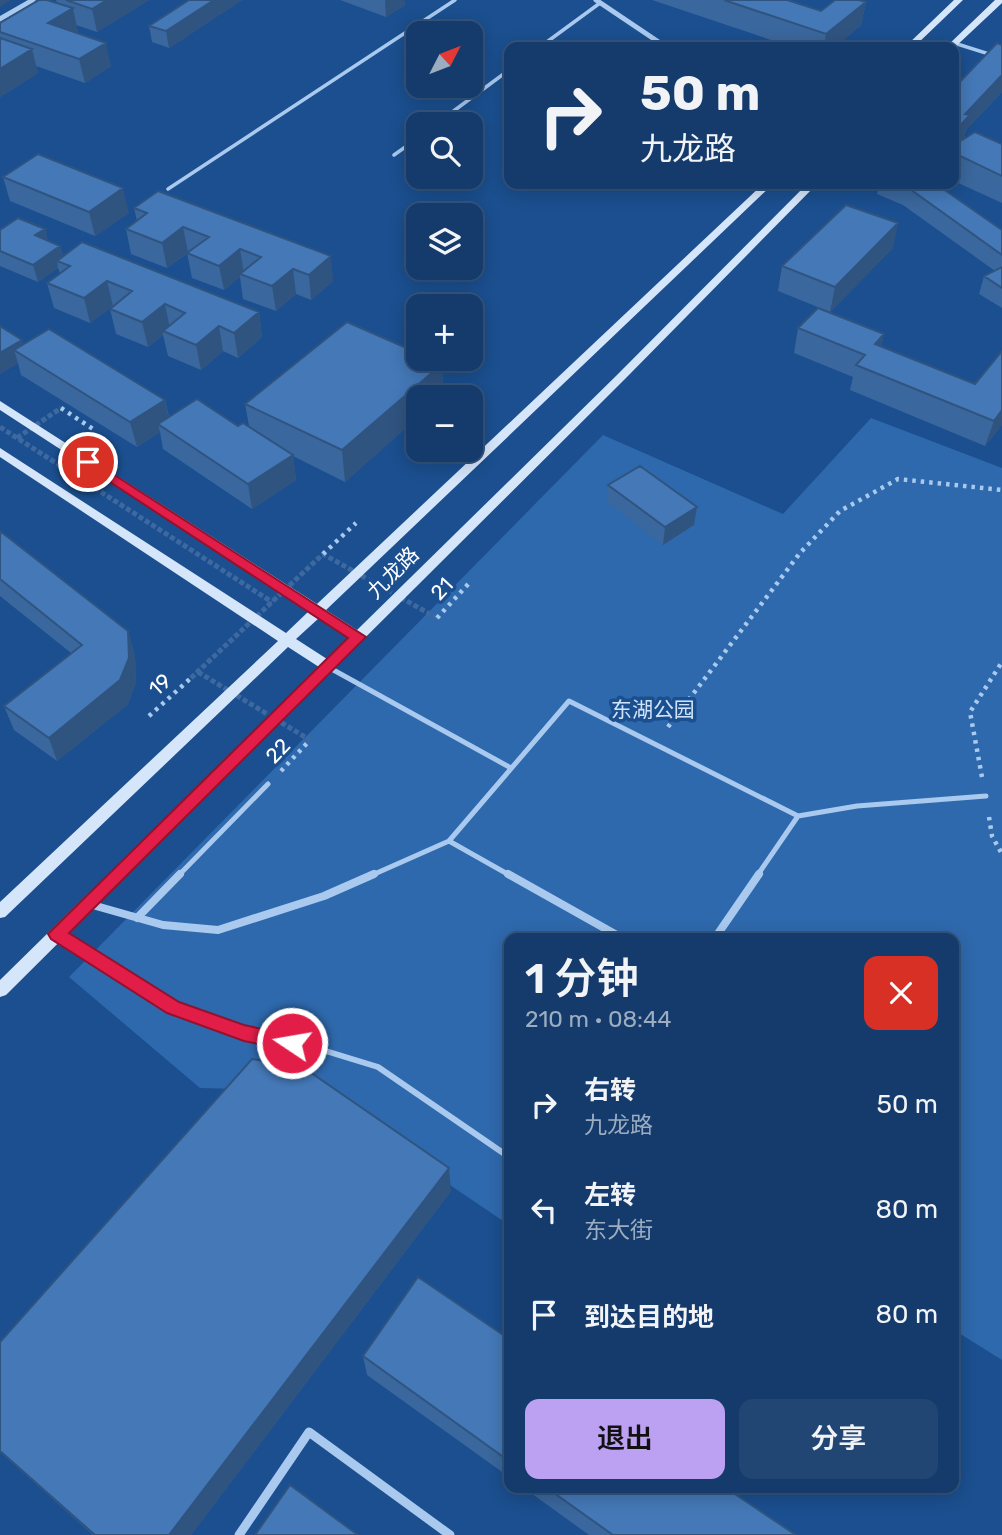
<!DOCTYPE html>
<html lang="zh">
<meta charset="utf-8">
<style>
:root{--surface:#143b6b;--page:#214673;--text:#f1f3f6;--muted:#9dadc1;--line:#33557e;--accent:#bca0f2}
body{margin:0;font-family:Rubik,"Noto Sans SC",sans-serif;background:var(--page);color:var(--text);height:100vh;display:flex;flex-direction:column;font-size:26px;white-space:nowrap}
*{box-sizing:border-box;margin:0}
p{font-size:23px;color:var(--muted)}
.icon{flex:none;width:38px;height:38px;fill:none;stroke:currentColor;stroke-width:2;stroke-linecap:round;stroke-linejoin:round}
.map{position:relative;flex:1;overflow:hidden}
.side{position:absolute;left:504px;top:933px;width:455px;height:560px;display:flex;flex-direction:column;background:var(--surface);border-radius:14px;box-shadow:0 4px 18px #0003,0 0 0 2px var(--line)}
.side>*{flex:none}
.hud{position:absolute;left:504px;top:42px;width:455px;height:147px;border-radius:14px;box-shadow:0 4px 18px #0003,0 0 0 2px var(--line);background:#143b6b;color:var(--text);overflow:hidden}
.needle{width:46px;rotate:48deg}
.controls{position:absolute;left:406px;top:21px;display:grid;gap:14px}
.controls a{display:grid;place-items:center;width:77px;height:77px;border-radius:14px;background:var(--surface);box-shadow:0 4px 18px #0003,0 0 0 2px var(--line);font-size:35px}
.pin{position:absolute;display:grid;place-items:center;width:60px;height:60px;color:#fff;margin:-30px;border:4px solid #fff;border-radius:50%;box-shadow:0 2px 7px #0007}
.me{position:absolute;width:77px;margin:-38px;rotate:282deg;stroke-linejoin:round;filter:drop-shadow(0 0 5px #0008)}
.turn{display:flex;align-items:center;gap:24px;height:147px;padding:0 21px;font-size:32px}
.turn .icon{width:91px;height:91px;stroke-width:2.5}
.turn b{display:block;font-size:49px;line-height:60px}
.round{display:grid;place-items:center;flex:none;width:74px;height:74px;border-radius:14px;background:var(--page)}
.head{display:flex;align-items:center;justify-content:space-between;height:119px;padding:0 21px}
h1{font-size:42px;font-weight:600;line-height:52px}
.action{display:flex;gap:14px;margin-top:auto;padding:14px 21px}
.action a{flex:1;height:80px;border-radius:14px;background:var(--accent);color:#111;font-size:28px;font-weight:600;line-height:80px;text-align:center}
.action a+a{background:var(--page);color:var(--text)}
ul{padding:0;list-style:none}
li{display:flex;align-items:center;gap:21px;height:105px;padding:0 21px}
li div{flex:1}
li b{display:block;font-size:26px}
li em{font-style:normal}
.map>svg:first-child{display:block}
</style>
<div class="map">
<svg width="1002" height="1535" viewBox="0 0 1002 1535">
<rect width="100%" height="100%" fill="#1b4f8f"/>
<path fill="#2e69ad" d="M871,418L1002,468V1360L954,1330V938H509V1225L311,1091L200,1088L69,977L603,435L783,514Z"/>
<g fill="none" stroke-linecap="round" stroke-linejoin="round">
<path stroke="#3d69a0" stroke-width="5" stroke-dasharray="5 2.5" stroke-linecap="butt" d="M0,427L272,602
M17,438L61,408
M198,672L310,740
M191,678L323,554L437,618"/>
<path stroke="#a9c9ee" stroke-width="4.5" stroke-dasharray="3.5 5" stroke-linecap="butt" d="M61,408L96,431
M323,554L356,523
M437,618L471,581
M149,716L191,678
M668,727L800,553L840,511L898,479L1002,490
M281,771L310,740
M982,777L970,712L1002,662
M989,817L992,836L1002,854"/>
<path stroke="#a9c9ee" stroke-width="3.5" d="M954,43L1002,58
M540,47L600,3
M436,124L509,70
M394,155L418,138
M168,189L455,0"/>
<path stroke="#a9c9ee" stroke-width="6" d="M60,936L173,1007L244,1033L316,1048L378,1067L509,1157"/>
<path stroke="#a9c9ee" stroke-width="5" d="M328,667L511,768
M798,816L857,806L986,796
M178,876L268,784
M370,876L449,841
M511,876L449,841L569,701L798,816L757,876"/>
<path stroke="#a9c9ee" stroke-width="8" d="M508,874L622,938
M89,904L163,925L218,930L324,896L374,874
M137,918L180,874
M715,938L759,874"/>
<path stroke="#a9c9ee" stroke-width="5" d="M596,0L666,47
M0,19L33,0"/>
<path stroke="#a9c9ee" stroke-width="9" d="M239,1535L309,1432L450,1535"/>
<path fill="#d6e6fa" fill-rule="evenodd" d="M954,0H963L914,47H905Z
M995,0H1002V3L954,48L946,47Z
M763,184H773L326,610L357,630L617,375L807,184H817L625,379L6,995L0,997V980L319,667L288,647L5,917L0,918V902L278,641L0,457V448L286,633L309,611L0,410V401L317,604ZM319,618L349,637L327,659L296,639Z"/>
</g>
<path fill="#3a679d" d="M56,0H149L97,32L76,25L78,32L76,33L111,66L85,83L36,66L38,73L0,97V23L57,3Z
M189,0H242L169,48L152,42L149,26Z
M340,0H404L405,5L386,17Z
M652,0H787L821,11L866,2L861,25L835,47H792Z
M1002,45V93V92L966,130L964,139L1002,144V203L954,181V88Z
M3,177L129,213L95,236L10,201Z
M880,184H936L1002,230V308L979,294L984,276L995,271L903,205L877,194Z
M134,208L333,281L311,300L296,294L276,311L243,299L240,277L224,290L192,278L187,253L189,252L167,268L131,254L126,229L137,221Z
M45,229L48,241L60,246L63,256L259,312L262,337L238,358L223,351L201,370L168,356L163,335L148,347L116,334L110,309L113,306L90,323L54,308L47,283L60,273L58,268L38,282L0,266V230Z
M893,248L830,312L778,291L782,266Z
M0,326L23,344L165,400L169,417L238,426H249L245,404L442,364L443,395L441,397H418V417L345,482L293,456L296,480L252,509L163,449L160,432L137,447L21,375L18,363L0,374Z
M798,328L884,334L881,346L1002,425L985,446L850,390L853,377L794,353Z
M608,485L694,525L663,545L607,502Z
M0,531L128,631L135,656L136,682L128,704L57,761L14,730L4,706L71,653L0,596Z
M451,1191L191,1535H93L0,1452V1342Z
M509,1339V1477L367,1375L363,1356Z
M524,1488H726L796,1535H589Z"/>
<path fill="#305480" d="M0,0H11L0,7Z
M107,0H149L97,32L92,9Z
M214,0H242L169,48L166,31Z
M386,0H404L405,5L386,17L385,1Z
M866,2L861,25L835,47H824L826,34Z
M73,8L78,32L54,47L48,23Z
M106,43L111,66L85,83L79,59Z
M32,49L38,73L0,97V69Z
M1002,75V92L966,130L964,140L954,150V132L965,114Z
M123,188L129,213L95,236L89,212Z
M898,223L893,248L830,312L835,287Z
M183,227L188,252L167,268L162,243Z
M45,229L49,246L35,235Z
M60,246L65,263L57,261L58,268L38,282L33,265Z
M240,249L244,274H240V277L224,290L219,266Z
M331,256L333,281L311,300L309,275Z
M293,269L296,294L276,311L272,286Z
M107,281L113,306L90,323L84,298Z
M165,304L170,329L163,331V335L148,347L142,322Z
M259,312L262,337L238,358L234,333Z
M219,326L223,351L201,370L196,345Z
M884,334L878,359L875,344Z
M22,340L27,357L14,350L18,363L0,374V353Z
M442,364L443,395L441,397H418V417L345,482L342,450Z
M165,400L170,425L158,424L160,432L137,447L130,422Z
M1002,410V425L985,446L994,421Z
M293,455L296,480L252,509L248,484Z
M697,507L694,525L663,545L665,527Z
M128,631L135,656L136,682L128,704L57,761L49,738Z
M449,1168L451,1191L191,1535H169Z"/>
<path fill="#4478b7" stroke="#305480" stroke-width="2" d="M39,0H47L73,8L48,23L106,43L79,59L0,32V23Z
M66,0H107L92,9Z
M189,0H214L166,31L149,26Z
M724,0H787L821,11L835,0H859L866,2L826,34Z
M0,38L32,49L0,69Z
M997,43L1002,45V75L965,114L970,115L954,132V88Z
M975,132L1002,144V176L954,153V145Z
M38,154L123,188L89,212L3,177Z
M898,184H936L1002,230V255L907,187Z
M158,191L331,256L309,275L293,269L272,286L240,274L261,257L240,249L219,266L187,253L209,237L183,227L162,243L126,229L147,213L134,208Z
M846,205L898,223L835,287L782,266Z
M18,218L45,229L35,235L60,246L33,265L0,251V230Z
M82,242L259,312L234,333L219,326L196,345L163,331L185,313L165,304L142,322L110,309L132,291L107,281L84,298L47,283L70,266L57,261Z
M1002,267V288L984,276Z
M818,308L884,334L875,344L975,384L1002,351V410L994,421L856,365L865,355L798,328Z
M347,322L418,353V359H430L442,364L342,450L245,404Z
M0,326L22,340L0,353Z
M49,329L165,400L130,422L14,350Z
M197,399L238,426L243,423L293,455L248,484L158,424Z
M640,466L697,507L665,527L608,485Z
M0,531L128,631L129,658L120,680L49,738L4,706L82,645L0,579Z
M252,1059L304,1068L449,1168L169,1535H95L0,1451V1342Z
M418,1277L509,1339V1461L363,1356Z
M290,1485L358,1535H255Z
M547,1488H726L796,1535H613Z"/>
<path fill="#e11d48" stroke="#92132f" stroke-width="2" d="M88,458L366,637L69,933L179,1002L244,1025L299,1037L301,1043L299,1049L292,1051L244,1041L167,1013L51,939L48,934L348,638L84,465V459Z"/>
<g text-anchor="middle" stroke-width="7" stroke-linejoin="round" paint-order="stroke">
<g font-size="21" fill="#fff" stroke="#1b4f8f">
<text transform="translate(393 573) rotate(-45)" y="7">九龙路</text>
<text transform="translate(442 589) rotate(-47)" y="7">21</text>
<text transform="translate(160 685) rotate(-42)" y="7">19</text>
<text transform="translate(278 751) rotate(-46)" y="7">22</text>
</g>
<g font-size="21" fill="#cfe3fa" stroke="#1b4f8f">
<text x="653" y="717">东湖公园</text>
</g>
</g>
</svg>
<div class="controls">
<a><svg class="needle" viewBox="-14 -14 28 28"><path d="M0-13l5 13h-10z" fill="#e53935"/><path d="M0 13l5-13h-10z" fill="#9dadc1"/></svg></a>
<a><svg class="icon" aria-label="search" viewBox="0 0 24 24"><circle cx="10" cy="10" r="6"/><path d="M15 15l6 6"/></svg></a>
<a><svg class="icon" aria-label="layers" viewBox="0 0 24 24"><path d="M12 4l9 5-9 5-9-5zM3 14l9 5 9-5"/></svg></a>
<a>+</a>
<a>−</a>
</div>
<div class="pin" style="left:88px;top:462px;background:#d93025"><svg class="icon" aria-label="arrive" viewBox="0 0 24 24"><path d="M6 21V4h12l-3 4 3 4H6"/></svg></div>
<svg class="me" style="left:292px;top:1043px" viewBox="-20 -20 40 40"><circle r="17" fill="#e11d48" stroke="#fff" stroke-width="3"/><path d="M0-11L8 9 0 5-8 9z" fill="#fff"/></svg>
<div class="hud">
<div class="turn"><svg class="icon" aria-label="right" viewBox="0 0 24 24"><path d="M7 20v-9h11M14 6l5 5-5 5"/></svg><div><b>50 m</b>九龙路</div></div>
</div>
<section class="side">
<div class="head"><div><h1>1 分钟</h1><p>210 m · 08:44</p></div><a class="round" style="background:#d93025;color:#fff"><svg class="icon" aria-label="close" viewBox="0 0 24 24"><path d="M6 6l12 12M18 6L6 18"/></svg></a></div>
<ul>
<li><svg class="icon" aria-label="right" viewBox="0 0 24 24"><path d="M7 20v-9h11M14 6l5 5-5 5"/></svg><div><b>右转</b><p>九龙路</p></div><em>50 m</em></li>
<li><svg class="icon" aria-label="left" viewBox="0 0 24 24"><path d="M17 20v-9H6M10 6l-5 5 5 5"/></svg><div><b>左转</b><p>东大街</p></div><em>80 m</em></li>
<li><svg class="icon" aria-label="arrive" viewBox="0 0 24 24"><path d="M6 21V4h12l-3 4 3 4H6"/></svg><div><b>到达目的地</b></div><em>80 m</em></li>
</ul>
<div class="action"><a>退出</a><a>分享</a></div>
</section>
</div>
